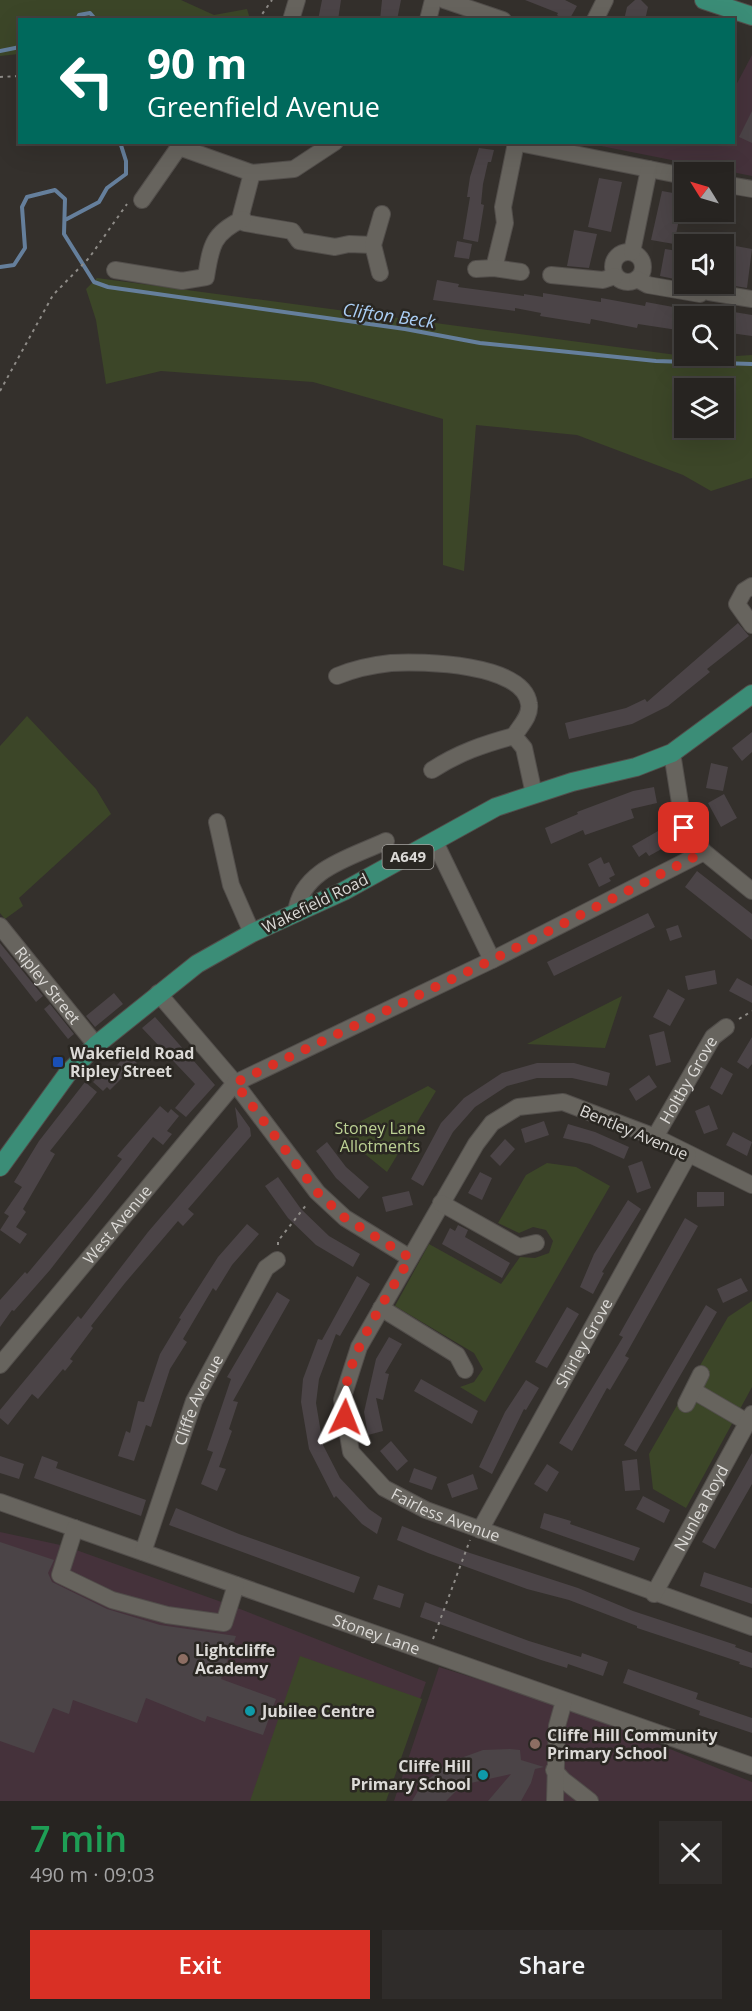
<!DOCTYPE html>
<meta charset="utf-8">
<style>
:root{--surface:#272421;--page:#2f2c2a;--text:#f1f3f6;--muted:#a4a4a5;--line:#43413f;--accent:#d93025}
body{margin:0;font-family:"Open Sans",sans-serif;background:var(--page);color:var(--text);height:100vh;display:flex;flex-direction:column;font-size:22px;white-space:nowrap}
*{box-sizing:border-box;margin:0}
p{font-size:20px;color:var(--muted)}
.icon{flex:none;width:33px;height:33px;fill:none;stroke:currentColor;stroke-width:2;stroke-linecap:round;stroke-linejoin:round}
.map{position:relative;height:1801px;overflow:hidden}
.panel{display:flex;flex-direction:column;background:var(--surface);flex:1}
.panel>*{flex:none}
.banner{position:absolute;left:18px;top:18px;width:717px;height:126px;border-radius:0px;box-shadow:0 6px 24px #0002,0 0 0 2px var(--line);background:#00695c;color:#fff;overflow:hidden}
.needle{width:39px;rotate:307deg}
.buttons{position:absolute;left:674px;top:162px;display:grid;gap:12px}
.buttons a{display:grid;place-items:center;width:60px;height:60px;border-radius:0px;background:var(--surface);box-shadow:0 6px 24px #0002,0 0 0 2px var(--line);font-size:30px}
.pin{position:absolute;display:grid;place-items:center;width:51px;height:51px;color:#fff;margin:-26px;border-radius:12px;box-shadow:0 3px 9px #0006}
.me{position:absolute;width:66px;margin:-33px;rotate:2deg;stroke-linejoin:round;filter:drop-shadow(0 0 4px #0008)}
.turn{display:flex;align-items:center;gap:21px;height:126px;padding:0 30px;font-size:27px}
.turn .icon{width:78px;height:78px;stroke-width:2.5}
.turn b{display:block;font-size:42px;line-height:51px}
.round{display:grid;place-items:center;flex:none;width:63px;height:63px;border-radius:0px;background:var(--page)}
.summary{display:flex;align-items:center;justify-content:space-between;height:102px;padding:0 30px}
h1{font-size:36px;font-weight:600;line-height:45px;color:#1e9e55}
.button{display:flex;gap:12px;margin-top:auto;padding:12px 30px}
.button a{flex:1;height:69px;border-radius:0px;background:var(--accent);color:#fff;font-size:24px;font-weight:600;line-height:69px;text-align:center}
.button a+a{background:var(--page);color:var(--text)}
.map>svg:first-child{display:block}
</style>
<div class="map">
<svg width="752" height="1801" viewBox="0 0 752 1801">
<rect width="100%" height="100%" fill="#34302c"/>
<path fill="#45323b" d="M752,55V176L586,143L734,142V89Z
M0,1532L65,1546L230,1605L426,1682L384,1801H0Z
M439,1667L563,1706L752,1782V1801H394Z"/>
<path fill="#3c4628" fill-rule="evenodd" d="M0,0H181L214,15L247,9L250,19L20,20L19,54L0,56Z
M97,278L684,356L704,358L752,355V478L711,491L683,475L577,435L476,425L464,571L443,565V419L313,382L161,371L106,384L96,320L86,289ZM684,388H723V428H684Z
M27,716L96,789L111,814L19,898L23,906L5,919L0,913V746Z
M622,996L605,1048L527,1044Z
M428,1086L436,1091L387,1172L360,1150L344,1130Z
M547,1163L576,1167L610,1186L485,1402L460,1387L474,1382L483,1369L474,1353L395,1306L429,1244L501,1284L520,1257L535,1258L549,1253L553,1241L546,1230L533,1227L519,1233L498,1223L526,1175Z
M752,1301V1387L686,1508L653,1489L649,1454L728,1317Z
M300,1656L422,1699L386,1801H250Z"/>
<g fill="none" stroke-linecap="round" stroke-linejoin="round">
<path stroke="#657f9c" stroke-width="4" d="M77,20L79,15L90,13L96,20
M0,51L20,47
M65,220L99,202L107,188L126,174V161L120,142
M0,267L14,265L25,248L22,207L27,197L55,190L65,199L64,234L94,282L108,287L405,329L480,343L656,361L752,364"/>
</g>
<path fill="#4b4447" d="M322,0H341L338,20H318Z
M382,0H401L397,20H380Z
M525,0H565L577,6L569,20H564L557,15L558,13Z
M635,0H641L648,7L645,20H624L627,7Z
M752,111V143L739,137Z
M479,148L494,150L491,162H488L483,184L481,204L484,205L478,242L463,239L470,197H467L470,177Z
M599,178L622,182L611,232L588,227Z
M662,191L684,195L674,244L651,240Z
M574,230L597,234L589,268L567,266Z
M457,241L472,244L469,259L454,257Z
M730,245L752,249L747,288L729,285L734,257L728,256Z
M665,249L684,252V281L660,276Z
M437,280L459,284L458,287L524,296V294L543,297V293L601,302V298L645,306L646,302L684,309V331L638,324L637,328L591,319L590,324L540,316L541,313L515,308V311L433,300Z
M686,304L752,315V336L723,332V316H684Z
M738,623L749,636L707,669L710,672L668,706L632,724L569,739L565,723L626,708L645,699L647,702Z
M752,732V752L742,761L732,748Z
M711,763L728,767L723,791L706,788Z
M654,787L657,803L631,809L634,818L585,835L583,830L551,844L545,828L578,814L577,812L633,791Z
M724,794L737,818L721,827L708,803Z
M658,831L667,846L649,856L646,852L639,857L632,846Z
M601,857L604,864L609,862L615,875L609,878L611,881L599,887L588,864Z
M697,871L752,914V940L685,887Z
M648,913L655,927L554,976L547,962Z
M678,925L682,937L670,941L666,929Z
M0,943L43,996L36,1002L0,956Z
M715,970L717,984L688,990L685,976Z
M737,978L752,986V1003L729,991Z
M668,989L685,999L670,1026L653,1017Z
M114,993L123,1004L95,1027L86,1016Z
M50,1004L74,1034L68,1039L44,1009Z
M155,1017L215,1085L186,1117L175,1108L195,1084L142,1028Z
M664,1031L671,1062L656,1066L649,1035Z
M752,1037V1064L748,1069L737,1062Z
M127,1054L137,1063L110,1090L107,1087L103,1091L93,1082L103,1071L108,1075Z
M537,1063H574L610,1073L607,1086L572,1078H537L507,1086L475,1107L453,1132L423,1186L411,1179L441,1123L464,1098L502,1073Z
M721,1067L733,1074L722,1095L710,1088Z
M649,1075L657,1087L636,1101L629,1089Z
M85,1082L97,1092L50,1151L55,1154L23,1209L26,1212L16,1227L27,1234L20,1244L0,1230L9,1216L4,1213L22,1187L14,1182L39,1141Z
M709,1105L718,1129L704,1134L695,1111Z
M160,1106L168,1113L171,1109L179,1116L167,1131L172,1134L163,1145L153,1137L50,1270L14,1311L12,1310L0,1327V1300L25,1272L27,1274L89,1200L122,1159L117,1156Z
M235,1107L250,1128L251,1136L188,1209L194,1214L183,1226L178,1221L125,1283L91,1326L93,1328L70,1359L73,1361L65,1371L63,1369L38,1399L32,1394L8,1425L0,1418V1410L78,1316L81,1319L148,1232L238,1127Z
M544,1121L549,1135L525,1143L521,1129Z
M568,1124L595,1132L629,1147L624,1159L590,1144L563,1138Z
M733,1132L752,1142L747,1156L726,1145Z
M505,1139L515,1149L500,1166L490,1156Z
M327,1142L346,1167L369,1187L359,1199L336,1178L316,1151Z
M642,1161L651,1188L637,1193L628,1166Z
M480,1172L492,1178L482,1200L468,1193Z
M278,1177L301,1209L329,1236L360,1254L353,1267L316,1245L288,1218L265,1186Z
M409,1191L413,1205L386,1212L382,1197Z
M697,1192H724V1206L697,1207Z
M628,1200L641,1209L602,1272L604,1273L593,1294L580,1287L594,1254Z
M685,1218L698,1226L625,1356L629,1358L610,1390L607,1388L572,1451L559,1443L623,1337L619,1335Z
M247,1224L259,1234L232,1265L216,1291L213,1288L183,1339L187,1342L170,1369L151,1427L146,1425L134,1461L118,1456L126,1431L130,1433L138,1401L144,1402L160,1354L181,1319L179,1318L218,1257Z
M458,1225L468,1230L465,1237L510,1263L502,1278L442,1244L450,1228L455,1231Z
M357,1276L370,1284L340,1336L336,1334L319,1379L316,1403L323,1445L340,1478L369,1509L382,1518L377,1534L362,1524L336,1496L334,1498L309,1449L301,1402L303,1379L318,1339L322,1340Z
M741,1278L748,1291L723,1303L717,1289Z
M277,1292L290,1300L233,1401L238,1402L229,1429L232,1431L219,1467L226,1469L217,1491L201,1484L213,1452L207,1450L231,1379L227,1377Z
M706,1305L717,1312L636,1452L624,1445Z
M567,1307L579,1314L547,1368L535,1362Z
M389,1337L402,1344L385,1373L389,1374L383,1400L376,1398L383,1431L368,1435L364,1412L376,1359Z
M421,1379L478,1411L472,1424L414,1391Z
M526,1380L539,1388L526,1410L524,1409L492,1474L479,1467L505,1412Z
M391,1441L408,1461L397,1471L380,1451Z
M752,1453V1484L715,1549L702,1542Z
M0,1456L24,1464L19,1479L0,1473Z
M42,1456L58,1462L56,1468L146,1500L141,1516L34,1478Z
M637,1459L640,1490L625,1491L622,1461Z
M547,1464L559,1472L547,1492L534,1484Z
M414,1468L437,1477L432,1490L409,1482Z
M473,1474L478,1489L452,1498L447,1484Z
M643,1496L670,1510L664,1523L636,1509Z
M176,1508L239,1534L360,1577L354,1593L169,1525Z
M544,1513L571,1521L570,1524L640,1548L634,1561L540,1528Z
M402,1526L470,1553L578,1588L633,1611L736,1645L735,1647L752,1653V1668L739,1664L740,1662L637,1628V1626L569,1600L527,1589L428,1553L397,1540Z
M0,1542L54,1560L48,1573L52,1582L107,1609L160,1625L236,1636L221,1679L276,1699L263,1735L207,1716L205,1722L146,1698L137,1723L73,1700L69,1714L53,1708L34,1753L0,1741Z
M704,1572L752,1588V1604L700,1586Z
M378,1585L404,1594L400,1608L373,1599Z
M425,1602L529,1641L581,1657L582,1653L608,1662L603,1676L568,1664L567,1668L541,1660L420,1617Z
M628,1669L698,1693L696,1699L752,1718V1733L699,1715L700,1711L623,1683Z
M510,1749L520,1750L521,1760L544,1767L535,1769L531,1783L521,1801H488L511,1774L462,1785L446,1801H412L421,1786L447,1763L483,1750Z"/>
<g fill="none" stroke-linecap="round" stroke-linejoin="round">
<defs>
<g id="minor">
<path d="M444,0L503,20"/>
<path d="M291,20L297,0"/>
<path d="M428,20L433,0"/>
<path d="M595,20L605,0"/>
<path d="M514,142L684,176"/>
<path d="M252,173L241,215L245,223L292,231L299,241L335,247L349,244L373,245"/>
<path d="M723,184L752,189"/>
<path d="M142,200L179,147L252,173L294,169L335,142"/>
<circle cx="628" cy="267" r="15"/>
<path d="M632,252L649,169"/>
<path d="M494,268L505,223L503,207L516,143"/>
<path d="M476,269L494,268L521,272"/>
<path d="M115,270L182,281L206,277C211,245 213,233 243,219"/>
<path d="M380,273L373,245L382,214"/>
<path d="M551,275L603,280L615,276"/>
<path d="M637,279L648,285L700,294"/>
<path d="M709,292L752,299"/>
<path d="M752,586L744,591L737,604L752,625"/>
<path d="M337,676C354,669 372,665 391,663C421,661 524,663 529,704C531,716 520,726 514,736"/>
<path d="M672,753L684,828L704,852L752,891"/>
<path d="M432,770C458,753 484,744 514,736L524,748L534,794"/>
<path d="M217,822L231,885L252,933"/>
<path d="M435,842L492,960"/>
<path d="M296,912C302,869 350,858 386,841"/>
<path id="s1" d="M0,926L96,1045"/>
<path d="M158,993L235,1083L317,1192L345,1218L410,1258"/>
<path id="s2" d="M655,1137L713,1037L726,1027"/>
<path id="s3" d="M752,1185L655,1137L563,1102L518,1107L492,1123L476,1144L359,1347L342,1400L351,1452L384,1488L426,1510L752,1627"/>
<path d="M441,1203L519,1247L536,1243"/>
<path d="M381,1308L457,1355L465,1370"/>
<path id="s4" d="M0,1365L235,1083L492,960L704,852"/>
<path d="M694,1391L747,1422"/>
<path d="M686,1404L701,1374"/>
<path id="s5" d="M0,1502L752,1766"/>
<path d="M75,1528L60,1575L112,1600L167,1615L224,1623L236,1585"/>
<path id="s6" d="M480,1530L688,1155"/>
<path id="s7" d="M143,1552L194,1401L266,1268L277,1260"/>
<path id="s8" d="M654,1594L752,1414"/>
<path d="M554,1770L563,1780L590,1801"/>
<path d="M555,1801L557,1726L564,1701"/>
</g>
<path id="major" d="M704,0L752,16
M0,1167L68,1073L96,1045L197,964L252,933L344,891L496,807L572,782L636,767L672,753L752,694"/>
</defs>
<use href="#minor" stroke="#524e4b" stroke-width="18"/>
<use href="#major" stroke="#524e4b" stroke-width="20"/>
<path stroke="#8e8b87" stroke-width="2" stroke-dasharray="3 4.5" stroke-linecap="butt" d="M258,20L272,0
M0,77L20,76
M0,391L53,295L89,258L127,204
M739,1019L752,1011
M278,1245V1241L307,1204
M433,1639L470,1540"/>
<use href="#minor" stroke="#67645e" stroke-width="16"/>
<use href="#major" stroke="#3b8d77" stroke-width="18"/>
</g>
<g fill="none" stroke-linecap="round" stroke-linejoin="round">
<path stroke="#d93025" stroke-width="10" stroke-dasharray="0 18" d="M345,1417C337,1366 385,1302 410,1258L345,1218L317,1192L235,1083L492,960L704,852L684,828"/>
</g>
<rect fill="#1a4fb4" stroke="#2a2722" stroke-width="2" x="52" y="1056" width="12" height="12" rx="3"/>
<g fill="#8d6e63" stroke="#2a2722" stroke-width="2">
<circle cx="183" cy="1659" r="6"/>
<circle cx="535" cy="1744" r="6"/>
</g>
<g fill="#0f9aa8" stroke="#2a2722" stroke-width="2">
<circle cx="250" cy="1711" r="6"/>
<circle cx="483" cy="1775" r="6"/>
</g>
<g text-anchor="middle" stroke-width="5" stroke-linejoin="round" paint-order="stroke">
<rect fill="#2a2722" stroke="#a7a4a1" stroke-width="1.5" x="382.5" y="845" width="51" height="24" rx="4.5"/>
<g font-size="15" font-weight="bold" fill="#dcdad7">
<text x="408" y="862">A649</text>
</g>
<g font-size="16" fill="#dcdad7" stroke="#2a2722">
<text transform="translate(315 903) rotate(-26)" y="6">Wakefield Road</text>
<text dy="6" stroke="none"><textPath href="#s1" startOffset="76">Ripley Street</textPath></text>
<text dy="6" stroke="none"><textPath href="#s2" startOffset="66">Holtby Grove</textPath></text>
<text transform="translate(634 1132) rotate(23)" y="6">Bentley Avenue</text>
<text dy="6" stroke="none"><textPath href="#s4" startOffset="183">West Avenue</textPath></text>
<text dy="6" stroke="none"><textPath href="#s6" startOffset="214">Shirley Grove</textPath></text>
<text dy="6" stroke="none"><textPath href="#s7" startOffset="162">Cliffe Avenue</textPath></text>
<text dy="6" stroke="none"><textPath href="#s8" startOffset="98">Nunlea Royd</textPath></text>
<text dy="6" stroke="none"><textPath href="#s3" startOffset="768">Fairless Avenue</textPath></text>
<text dy="6" stroke="none"><textPath href="#s5" startOffset="399">Stoney Lane</textPath></text>
</g>
<g font-size="16" font-weight="bold" fill="#dcdad7" stroke="#2a2722" text-anchor="start">
<text x="70" y="1059">Wakefield Road<tspan x="70" dy="18">Ripley Street</tspan></text>
<text x="195" y="1656">Lightcliffe<tspan x="195" dy="18">Academy</tspan></text>
<text x="262" y="1717">Jubilee Centre</text>
<text x="547" y="1741">Cliffe Hill Community<tspan x="547" dy="18">Primary School</tspan></text>
<text x="471" y="1772" text-anchor="end">Cliffe Hill<tspan x="471" dy="18">Primary School</tspan></text>
</g>
<g font-size="16" fill="#bcd194" stroke="#2a2722">
<text x="380" y="1134">Stoney Lane<tspan x="380" dy="18">Allotments</tspan></text>
</g>
<g font-size="18" font-style="italic" fill="#aacef5" stroke="#2a2722">
<text transform="translate(389 316) rotate(8)" y="6">Clifton Beck</text>
</g>
</g>
</svg>
<div class="buttons">
<a><svg class="needle" viewBox="-14 -14 28 28"><path d="M0-13l5 13h-10z" fill="#e53935"/><path d="M0 13l5-13h-10z" fill="#a4a4a5"/></svg></a>
<a><svg class="icon" aria-label="sound" viewBox="0 0 24 24"><path d="M4 9h4l5-4v14l-5-4H4zM17 9q2 3 0 6"/></svg></a>
<a><svg class="icon" aria-label="search" viewBox="0 0 24 24"><circle cx="10" cy="10" r="6"/><path d="M15 15l6 6"/></svg></a>
<a><svg class="icon" aria-label="layers" viewBox="0 0 24 24"><path d="M12 4l9 5-9 5-9-5zM3 14l9 5 9-5"/></svg></a>
</div>
<div class="pin" style="left:684px;top:828px;background:#d93025"><svg class="icon" aria-label="arrive" viewBox="0 0 24 24"><path d="M6 21V4h12l-3 4 3 4H6"/></svg></div>
<svg class="me" style="left:345px;top:1417px" viewBox="-20 -20 40 40"><path d="M0-17L14 15 0 8-14 15z" fill="#d93025" stroke="#fff" stroke-width="4"/></svg>
<div class="banner">
<div class="turn"><svg class="icon" aria-label="left" viewBox="0 0 24 24"><path d="M17 20v-9H6M10 6l-5 5 5 5"/></svg><div><b>90 m</b>Greenfield Avenue</div></div>
</div>
</div>
<section class="panel">
<div class="summary"><div><h1>7 min</h1><p>490 m · 09:03</p></div><a class="round"><svg class="icon" aria-label="close" viewBox="0 0 24 24"><path d="M6 6l12 12M18 6L6 18"/></svg></a></div>
<div class="button"><a>Exit</a><a>Share</a></div>
</section>
